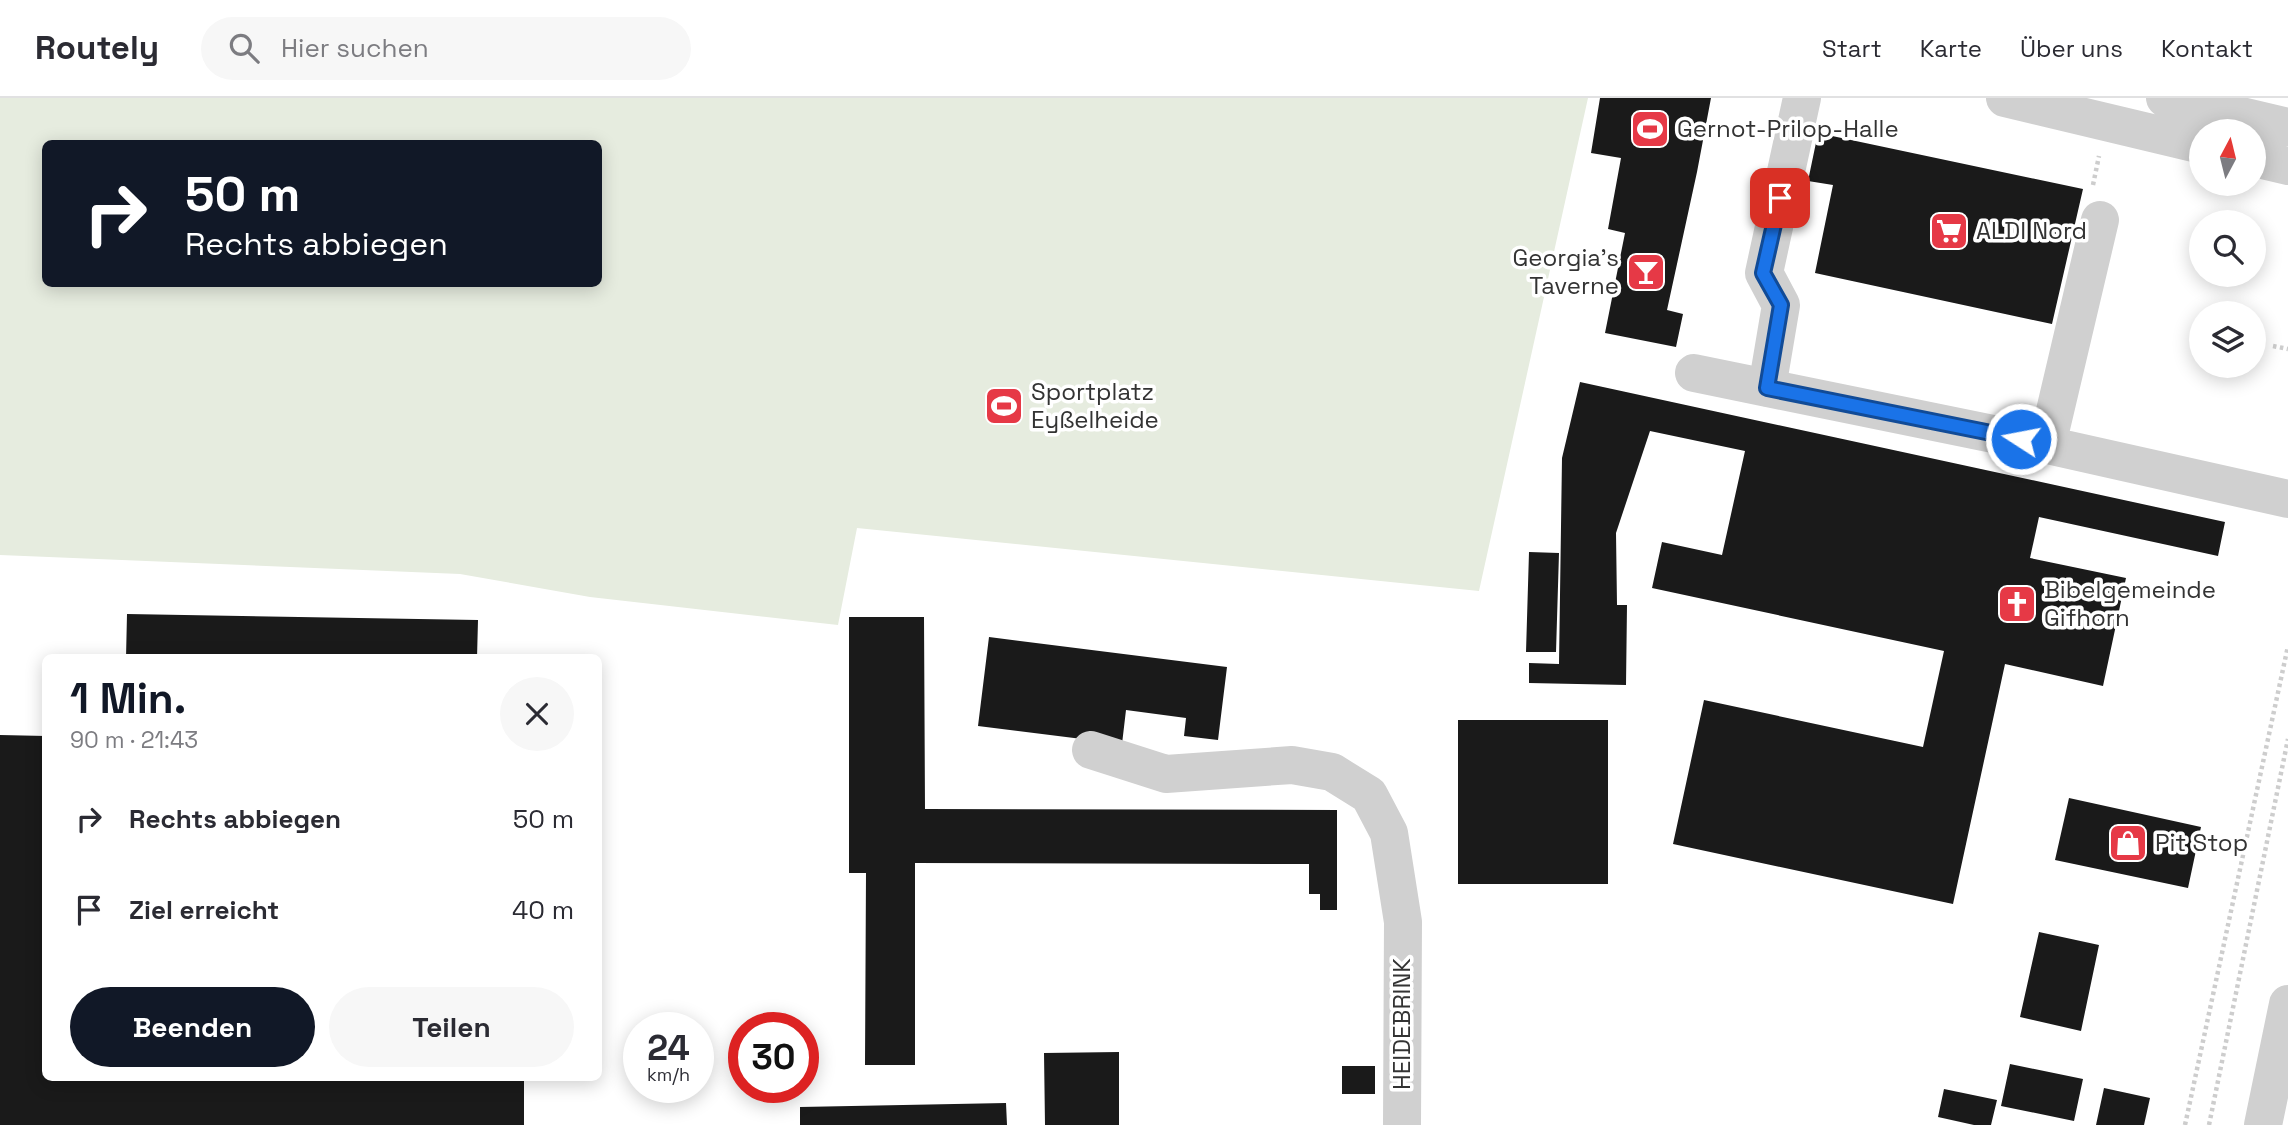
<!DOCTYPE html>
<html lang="de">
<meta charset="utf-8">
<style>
:root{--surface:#fff;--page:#f7f7f7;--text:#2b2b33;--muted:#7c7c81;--line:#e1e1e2;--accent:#111827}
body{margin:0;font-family:"Space Grotesk",sans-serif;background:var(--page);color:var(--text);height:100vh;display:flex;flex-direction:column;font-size:26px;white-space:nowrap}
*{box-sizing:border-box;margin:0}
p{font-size:23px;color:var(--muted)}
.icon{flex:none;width:38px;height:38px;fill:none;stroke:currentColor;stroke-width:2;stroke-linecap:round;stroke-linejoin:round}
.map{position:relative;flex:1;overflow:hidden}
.side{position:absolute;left:42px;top:556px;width:560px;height:427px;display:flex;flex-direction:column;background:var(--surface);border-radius:10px;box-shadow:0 4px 18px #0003}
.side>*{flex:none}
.guide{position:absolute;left:42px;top:42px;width:560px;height:147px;border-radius:10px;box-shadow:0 4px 18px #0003;background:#111827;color:#fff;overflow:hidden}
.needle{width:46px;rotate:7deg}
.fabs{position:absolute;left:2189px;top:21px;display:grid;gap:14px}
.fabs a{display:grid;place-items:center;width:77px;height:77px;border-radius:50%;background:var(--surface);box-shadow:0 4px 18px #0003;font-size:35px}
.speed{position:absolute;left:623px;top:914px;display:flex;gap:14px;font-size:35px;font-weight:700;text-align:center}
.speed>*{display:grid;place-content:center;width:91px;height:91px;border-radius:50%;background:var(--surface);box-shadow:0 4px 18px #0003;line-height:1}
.speed small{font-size:18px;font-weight:400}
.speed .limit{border:10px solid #d22;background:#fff;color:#111}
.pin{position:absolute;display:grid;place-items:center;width:60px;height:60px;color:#fff;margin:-30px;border-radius:14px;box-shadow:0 4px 10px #0006}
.me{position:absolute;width:77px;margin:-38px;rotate:281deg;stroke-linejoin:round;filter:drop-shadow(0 0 5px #0008)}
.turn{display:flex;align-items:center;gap:24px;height:147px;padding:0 28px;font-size:32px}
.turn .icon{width:91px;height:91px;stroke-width:2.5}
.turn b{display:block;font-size:49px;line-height:60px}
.round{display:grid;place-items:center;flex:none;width:74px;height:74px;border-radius:37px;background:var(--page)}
.summary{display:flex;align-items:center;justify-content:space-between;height:119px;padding:0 28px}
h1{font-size:42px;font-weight:800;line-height:52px;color:var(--accent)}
.button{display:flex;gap:14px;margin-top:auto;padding:14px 28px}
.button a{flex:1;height:80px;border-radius:42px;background:var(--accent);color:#fff;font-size:28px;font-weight:800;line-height:80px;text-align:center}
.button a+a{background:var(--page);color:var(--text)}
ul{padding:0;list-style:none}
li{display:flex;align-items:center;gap:21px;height:91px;padding:0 28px}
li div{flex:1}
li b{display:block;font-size:26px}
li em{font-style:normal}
header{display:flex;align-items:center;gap:42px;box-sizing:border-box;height:98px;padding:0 35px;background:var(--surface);border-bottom:2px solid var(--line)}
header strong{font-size:33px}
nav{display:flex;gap:38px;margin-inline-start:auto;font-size:24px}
.search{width:490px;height:63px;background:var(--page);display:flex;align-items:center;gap:18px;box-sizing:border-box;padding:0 24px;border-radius:38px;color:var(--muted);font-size:26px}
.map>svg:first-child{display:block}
</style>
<header>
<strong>Routely</strong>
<div class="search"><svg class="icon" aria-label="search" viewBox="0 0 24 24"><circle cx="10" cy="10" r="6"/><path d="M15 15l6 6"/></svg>Hier suchen</div>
<nav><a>Start</a><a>Karte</a><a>Über uns</a><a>Kontakt</a></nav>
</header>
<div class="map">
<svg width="2288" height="1027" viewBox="0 0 2288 1027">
<rect width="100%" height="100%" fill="#fff"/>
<path fill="#e6ecdf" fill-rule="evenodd" d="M0,0H1588L1479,493L857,430L838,527L590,499L460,476L0,457ZM46,46H598V186H46Z"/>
<path fill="#1a1a1a" d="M1600,0H1711L1697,74L1667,212L1683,216L1676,249L1605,235L1625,135L1608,131L1621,60L1591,55Z
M1818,35L2083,91L2052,226L1815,175L1833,87L1808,83Z
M1580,284L2225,424L2218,458L2039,419L2030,460L2126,480L2103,588L2005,566L1953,806L1673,746L1704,602L1923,649L1944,553L1652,490L1662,444L1722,457L1745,353L1650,333L1616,435L1617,507H1627L1626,587L1529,585V565L1559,566L1562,360Z
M1529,454L1559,455L1556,554H1526Z
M127,516L478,522L477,560H126Z
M849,519H924L925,711L1337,712V812H1320V796H1309V766L915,765V967H865L866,775H849Z
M989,539L1227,569L1218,642L1184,638L1186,620L1126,612L1122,646L978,628Z
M1458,622H1608V786H1458Z
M0,637L46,638V980H524V1027H0Z
M2069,700L2201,729L2188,790L2055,762Z
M2039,834L2099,847L2081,933L2020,919Z
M1119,954V1027H1045L1044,955Z
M2010,966L2083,981L2074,1023L2001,1008Z
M1342,968H1375V996H1342Z
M2104,990L2150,1000L2144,1027H2096Z
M1944,991L1997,1002L1991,1027H1974L1938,1019Z
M1006,1005L1007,1027H800V1009Z"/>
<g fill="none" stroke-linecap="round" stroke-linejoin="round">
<path stroke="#cdcdcd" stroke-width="4.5" stroke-dasharray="3.5 3.5" stroke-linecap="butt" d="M2093,87L2099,58
M2273,248L2288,251
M2185,1027L2288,548
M2209,1027L2288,641"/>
<path stroke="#d0d0d0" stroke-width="38" d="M2005,0L2202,47
M2165,0L2288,29
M2254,60L2288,68
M1694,275L2047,347L2288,401
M1767,290L1781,207L1764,175L1802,0
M2047,347L2100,122
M1091,652L1166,676L1292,667L1332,674L1369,697L1389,735L1403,824L1402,1027
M2263,1027L2288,906"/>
</g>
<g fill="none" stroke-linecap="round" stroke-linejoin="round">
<defs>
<path id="route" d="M1780,100L1763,175L1781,207L1767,290L2021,341"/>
</defs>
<use href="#route" stroke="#114b97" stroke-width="18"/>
<use href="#route" stroke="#1a73e8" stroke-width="12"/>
</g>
<defs>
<symbol id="stadium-square" viewBox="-11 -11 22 22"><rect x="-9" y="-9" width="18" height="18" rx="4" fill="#e63946" stroke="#fff"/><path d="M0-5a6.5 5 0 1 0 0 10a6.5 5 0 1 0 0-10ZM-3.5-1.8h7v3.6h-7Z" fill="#fff"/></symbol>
<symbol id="supermarket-square" viewBox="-11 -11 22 22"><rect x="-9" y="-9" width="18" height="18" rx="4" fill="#e63946" stroke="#fff"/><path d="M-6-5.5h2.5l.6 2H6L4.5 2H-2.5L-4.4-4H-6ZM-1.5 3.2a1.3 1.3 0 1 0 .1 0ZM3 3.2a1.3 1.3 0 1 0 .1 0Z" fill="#fff"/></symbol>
<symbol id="bar-square" viewBox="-11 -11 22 22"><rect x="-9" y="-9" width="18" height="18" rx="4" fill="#e63946" stroke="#fff"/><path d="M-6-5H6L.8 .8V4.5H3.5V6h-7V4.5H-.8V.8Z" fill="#fff"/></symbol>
<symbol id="church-square" viewBox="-11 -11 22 22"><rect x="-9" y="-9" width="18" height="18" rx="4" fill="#e63946" stroke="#fff"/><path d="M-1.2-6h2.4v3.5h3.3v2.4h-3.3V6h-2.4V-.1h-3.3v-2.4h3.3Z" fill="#fff"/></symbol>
<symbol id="shop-square" viewBox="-11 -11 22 22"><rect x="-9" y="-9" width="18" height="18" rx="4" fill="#e63946" stroke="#fff"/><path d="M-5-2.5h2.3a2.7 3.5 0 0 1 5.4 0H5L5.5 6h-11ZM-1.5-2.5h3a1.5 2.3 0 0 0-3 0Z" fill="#fff"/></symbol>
</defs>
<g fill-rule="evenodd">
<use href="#stadium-square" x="1628" y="9" width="44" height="44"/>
<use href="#supermarket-square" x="1927" y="111" width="44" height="44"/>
<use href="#bar-square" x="1624" y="152" width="44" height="44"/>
<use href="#stadium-square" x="982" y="286" width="44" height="44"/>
<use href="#church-square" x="1995" y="484" width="44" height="44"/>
<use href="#shop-square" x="2106" y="723" width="44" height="44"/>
</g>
<g text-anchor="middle" stroke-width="7" stroke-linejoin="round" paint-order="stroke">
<g font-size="24" fill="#333" stroke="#fff" text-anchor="start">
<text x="1677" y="39">Gernot-Prilop-Halle</text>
<text x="1976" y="141">ALDI Nord</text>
<text x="1619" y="168" text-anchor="end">Georgia's<tspan x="1619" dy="28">Taverne</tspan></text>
<text x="1031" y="302">Sportplatz<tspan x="1031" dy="28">Eyßelheide</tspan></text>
<text x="2044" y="500">Bibelgemeinde<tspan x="2044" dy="28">Gifhorn</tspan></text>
<text x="2155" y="753">Pit Stop</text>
</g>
<g font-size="24" fill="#333" stroke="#fff">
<text transform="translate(1402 926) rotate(-90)" y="8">HEIDEBRINK</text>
</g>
</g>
</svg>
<div class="fabs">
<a><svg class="needle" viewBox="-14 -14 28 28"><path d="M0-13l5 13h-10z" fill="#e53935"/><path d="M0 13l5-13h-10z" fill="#7c7c81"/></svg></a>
<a><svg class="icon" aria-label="search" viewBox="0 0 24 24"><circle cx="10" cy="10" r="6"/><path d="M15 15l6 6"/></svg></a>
<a><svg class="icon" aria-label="layers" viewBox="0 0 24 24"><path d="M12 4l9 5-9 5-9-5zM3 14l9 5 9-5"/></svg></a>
</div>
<div class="speed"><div>24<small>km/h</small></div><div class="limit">30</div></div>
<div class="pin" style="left:1780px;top:100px;background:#d93025"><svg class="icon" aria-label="arrive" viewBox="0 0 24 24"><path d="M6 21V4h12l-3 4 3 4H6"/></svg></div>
<svg class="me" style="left:2021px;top:341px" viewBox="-20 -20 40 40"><circle r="17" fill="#1a73e8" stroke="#fff" stroke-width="3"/><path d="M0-11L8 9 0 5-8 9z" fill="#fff"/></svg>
<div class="guide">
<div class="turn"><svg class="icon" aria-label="right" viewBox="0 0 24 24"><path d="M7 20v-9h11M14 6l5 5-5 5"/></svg><div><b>50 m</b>Rechts abbiegen</div></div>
</div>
<section class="side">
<div class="summary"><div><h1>1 Min.</h1><p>90 m · 21:43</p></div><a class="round"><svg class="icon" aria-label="close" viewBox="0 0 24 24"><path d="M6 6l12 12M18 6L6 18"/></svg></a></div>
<ul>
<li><svg class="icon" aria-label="right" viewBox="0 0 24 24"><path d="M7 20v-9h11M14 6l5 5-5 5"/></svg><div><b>Rechts abbiegen</b></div><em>50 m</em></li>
<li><svg class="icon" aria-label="arrive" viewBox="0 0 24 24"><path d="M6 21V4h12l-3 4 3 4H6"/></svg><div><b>Ziel erreicht</b></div><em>40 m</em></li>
</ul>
<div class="button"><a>Beenden</a><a>Teilen</a></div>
</section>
</div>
